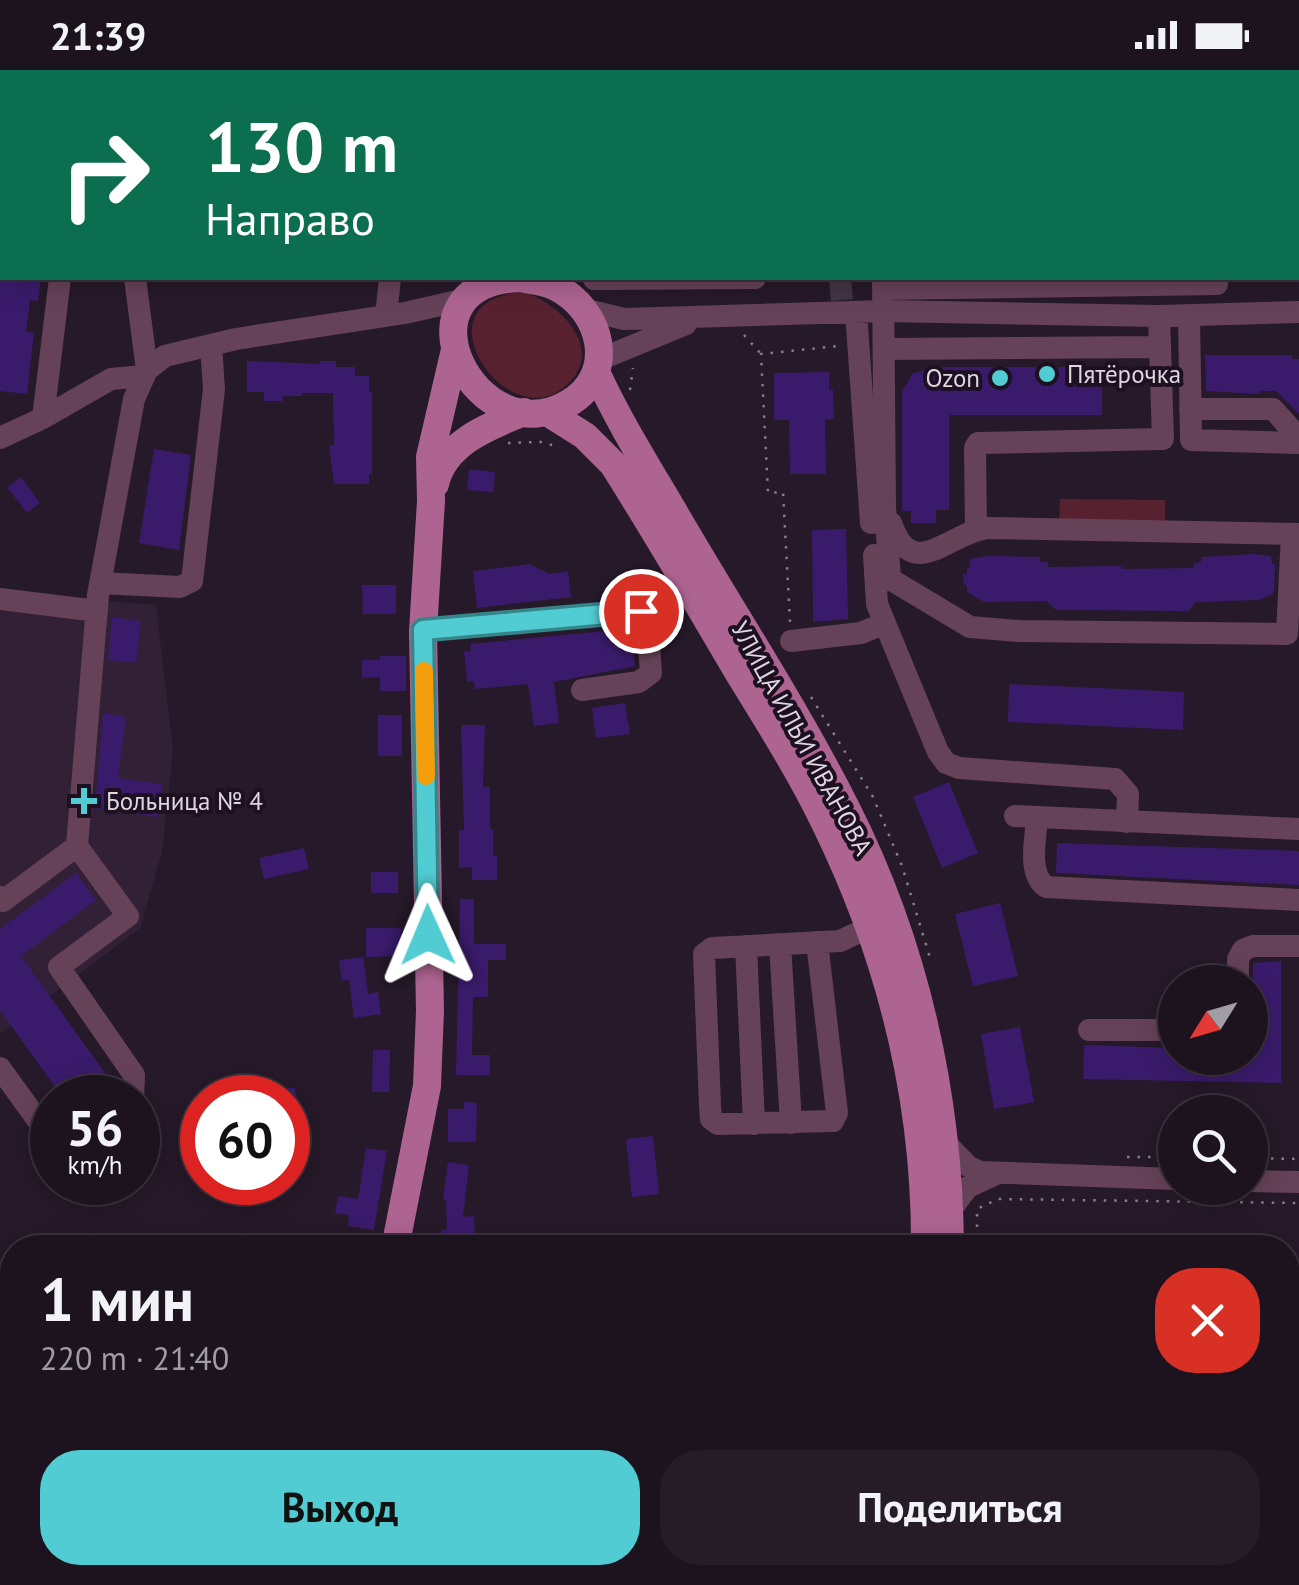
<!DOCTYPE html>
<html lang="ru">
<meta charset="utf-8">
<style>
:root{--surface:#1c131f;--page:#251c28;--text:#f1f3f6;--muted:#a09ea4;--line:#3a323d;--accent:#51ccd3}
body{margin:0;font-family:"PT Sans",sans-serif;background:var(--page);color:var(--text);height:100vh;display:flex;flex-direction:column;font-size:38px;white-space:nowrap}
*{box-sizing:border-box;margin:0}
p{font-size:32px;color:var(--muted)}
.icon{flex:none;width:55px;height:55px;fill:none;stroke:currentColor;stroke-width:2;stroke-linecap:round;stroke-linejoin:round}
.map{position:relative;flex:1;overflow:hidden}
.details{position:absolute;left:0px;top:1165px;width:1300px;height:350px;display:flex;flex-direction:column;background:var(--surface);border-radius:40px 40px 0 0;box-shadow:0 5px 25px #0003,0 0 0 2px var(--line)}
.details>*{flex:none}
.hud{position:absolute;left:0px;top:0px;width:1300px;height:210px;box-shadow:0 5px 25px #0003,0 0 0 2px var(--line);background:#0b6e4f;color:#fff;overflow:hidden}
.needle{width:65px;rotate:233deg}
.tools{position:absolute;left:1158px;top:895px;display:grid;gap:20px}
.tools a{display:grid;place-items:center;width:110px;height:110px;border-radius:50%;background:var(--surface);box-shadow:0 5px 25px #0003,0 0 0 2px var(--line);font-size:50px}
.speed{position:absolute;left:30px;top:1005px;display:flex;gap:20px;font-size:50px;font-weight:700;text-align:center}
.speed>*{display:grid;place-content:center;width:130px;height:130px;border-radius:50%;background:var(--surface);box-shadow:0 5px 25px #0003,0 0 0 2px var(--line);line-height:1}
.speed small{font-size:25px;font-weight:400}
.speed .limit{border:15px solid #d22;background:#fff;color:#111}
.pin{position:absolute;display:grid;place-items:center;width:85px;height:85px;color:#fff;margin:-42px;border:5px solid #fff;border-radius:50%;box-shadow:0 2px 10px #0007}
.me{position:absolute;width:110px;margin:-55px;rotate:359deg;stroke-linejoin:round;filter:drop-shadow(0 0 8px #0008)}
.turn{display:flex;align-items:center;gap:35px;height:210px;padding:0 40px;font-size:45px}
.turn .icon{width:130px;height:130px;stroke-width:2.5}
.turn b{display:block;font-size:70px;line-height:85px}
.round{display:grid;place-items:center;flex:none;width:105px;height:105px;border-radius:40px;background:var(--page)}
.overview{display:flex;align-items:center;justify-content:space-between;height:170px;padding:0 40px}
h1{font-size:60px;font-weight:700;line-height:75px}
.primary-button{display:flex;gap:20px;margin-top:auto;padding:20px 40px}
.primary-button a{flex:1;height:115px;border-radius:40px;background:var(--accent);color:#111;font-size:40px;font-weight:700;line-height:115px;text-align:center}
.primary-button a+a{background:var(--page);color:var(--text)}
.status{display:flex;justify-content:space-between;align-items:center;height:70px;padding:0 50px;background:var(--surface);direction:ltr}
.status svg{height:28px;fill:currentColor}
.map>svg:first-child{display:block}
</style>
<div class="status"><b>21:39</b><svg viewBox="0 0 49 12"><path d="M0 12V9h3v3zM5 12V6h3v6zM10 12V3h3v9zM15 12V0h3v12zM26 1h20v11H26zM47 4h2v5h-2z"/></svg></div>
<div class="map">
<svg width="1299" height="1515" viewBox="0 0 1299 1515">
<rect width="100%" height="100%" fill="#261929"/>
<path fill="#322036" d="M0,523L156,535L173,681L162,782L140,858L0,964Z"/>
<path fill="#58212f" d="M524,222C563,235 609,283 562,319C503,363 414,228 524,222Z
M1060,429L1165,430V451H1059Z"/>
<path fill="#8f304a" d="M0,1289L12,1295L11,1515H0Z"/>
<path fill="#3a1b6b" d="M0,208H41L38,231L30,230L26,262L34,263L27,324L0,321Z
M1205,285H1292V289H1299V344L1276,321H1259V324L1206,321Z
M247,291L320,294V291H336V297H355V306H369V322H372V404H369V414H334L329,375H334L333,323H302V326H283V331H264V322H247Z
M933,297H1081V303H1102V345H949V440H936V453H911V441H902V322L912,304Z
M829,302V320H833L834,349L825,350L826,404H790L789,350H774V303Z
M154,379L191,385L179,480L139,473Z
M469,399L495,402L493,422L467,420Z
M21,407L40,433L27,443L7,417Z
M846,459L848,549L813,552L812,460Z
M1254,484L1271,486L1272,494H1275L1274,523L1259,530L1196,532L1188,541L1056,540L1047,531L984,532L967,522V515H964L963,504H967V497H970V489L988,486L1040,487V492H1048V497L1121,496L1122,499L1194,498V493L1201,492V487Z
M529,494L549,504L568,501L571,527L477,538L473,501Z
M362,515H396V544H363Z
M112,547L141,551L136,593L108,590Z
M626,559L627,567L632,566L635,596L554,612L559,653L534,656L528,614L475,619L474,611L467,612L464,582L471,581L470,574Z
M380,586H406V621H380V607L362,608V590H380Z
M1009,614L1184,622L1183,660L1008,652Z
M625,633L630,664L596,668L592,638Z
M103,643L126,647L118,708L162,714L157,747L95,738Z
M378,645H402V686H378Z
M461,655H485L483,717H490V759H493V786H497V810H472V797L459,798V760H464Z
M949,712L978,783L942,798L913,727Z
M1057,773L1299,781V815L1056,803Z
M304,778L309,799L264,809L259,788Z
M371,802H398V823H371Z
M76,803L96,830L21,886L113,1014L94,1028H63L0,940V859Z
M460,829H474V874H506V890H488V927H473L472,985H490V1005H456Z
M1000,833L1018,906L973,916L955,844Z
M366,858H401V886L366,887Z
M363,887L368,924L378,922L381,944L354,948L349,910L342,911L339,890Z
M1281,891V1013L1083,1009L1084,975L1175,978V988H1250L1253,893Z
M1020,957L1034,1032L994,1039L981,964Z
M373,980H390L389,1022H372Z
M288,1018H295L302,1067L288,1069Z
M464,1032L477,1033L476,1072H448V1039H464Z
M653,1066L659,1124L632,1127L626,1069Z
M366,1078L387,1081L374,1160L348,1156L349,1145L335,1143L338,1126L358,1129Z
M448,1092L469,1095L463,1147L474,1146L475,1171L441,1172V1160L447,1159L446,1130L443,1129Z"/>
<g fill="none" stroke-linecap="round" stroke-linejoin="round">
<path stroke="#423545" stroke-width="22" stroke-dasharray="22 11" stroke-linecap="butt" d="M840,208L843,242"/>
<path stroke="#887e8b" stroke-width="2.5" stroke-dasharray="2.5 8" stroke-linecap="butt" d="M744,265L761,284
M630,320L633,298
M508,373L541,372L559,377
M790,552L783,422L768,423L761,284L838,276
M811,627L873,727L902,796L931,891
M1127,1087H1175
M1250,1088L1299,1089
M977,1178V1139L998,1129L1299,1133
M896,1502L898,1515
M768,1515V1502
M972,1515V1502"/>
<path stroke="#664258" stroke-width="22" d="M188,2V0
M337,2V0
M410,2V0
M1298,84H1299
M0,134L2,135
M135,208L147,300
M883,208L885,436L890,509L970,557L1019,561L1287,564L1292,464
M594,209L755,208
M883,219L1217,214
M583,239L624,249L884,241L1159,246L1299,242
M856,242L871,453
M386,246L390,208
M1189,246L1191,370L1299,373
M884,279L1159,277
M601,289L686,254
M1190,339H1273L1299,368
M43,348L60,208
M0,368L43,348L111,309L143,306
M891,453C913,515 948,462 988,458L1299,464
M976,459L975,378L978,373L1163,369L1159,246
M874,485L877,534L938,682L946,693L959,698L1115,709L1128,724L1127,752
M100,513L180,517L192,511L214,319L211,275
M0,529L97,541
M423,561L641,541L647,548L651,603L639,612L582,620
M791,571L861,563L885,553
M1015,746L1299,759
M1037,747C1036,769 1027,803 1046,817L1299,830
M0,827L3,831L77,776
M817,872L837,1043L833,1051L718,1054L711,1049L710,1036L704,884L712,878L840,871L870,857
M780,874L791,1053
M746,876L754,1054
M1238,912V889L1243,880L1253,876H1299
M1089,960H1175
M0,998L52,1070
M133,1028L134,1005L59,897L128,846L77,776L98,525L134,329L147,300L165,286L236,269L405,243L466,229
M944,1071L968,1096L980,1102L1175,1109
M1250,1111L1299,1112
M950,1141L968,1117L996,1104"/>
<path stroke="#ad6491" stroke-width="28" d="M491,0V2
M519,208C532,210 544,211 556,217C602,240 618,304 569,333C478,388 388,215 519,208Z
M597,304C620,354 650,401 678,449C734,545 796,639 846,738C915,874 949,1026 950,1178
M547,342L585,366L613,394C656,462 697,532 738,602C768,651 800,701 825,753C890,886 926,1030 925,1178
M435,414C444,373 489,356 524,342
M395,1178L427,1016L430,941L423,561L431,431L430,387L454,284
M921,1502L922,1515
M327,1515L329,1502
M946,1515L947,1502"/>
</g>
<g fill="none" stroke-linecap="round" stroke-linejoin="round">
<defs>
<path id="route" d="M428,865L423,560L641,541"/>
</defs>
<use href="#route" stroke="#358589" stroke-width="25"/>
<use href="#route" stroke="#51ccd3" stroke-width="18"/>
<path stroke="#f59e0b" stroke-width="18" d="M424,601L426,706"/>
</g>
<g fill="#51ccd3" stroke="#1d1020" stroke-width="4">
<circle cx="1047" cy="304" r="10"/>
<circle cx="1000" cy="308" r="10"/>
<path d="M79 716h10v10h10v10h-10v10h-10v-10h-10v-10h10z"/>
</g>
<g text-anchor="middle" stroke-width="8" stroke-linejoin="round" paint-order="stroke">
<g font-size="25" fill="#dfd6e1" stroke="#1d1020" text-anchor="start">
<text x="1067" y="313">Пятёрочка</text>
<text x="980" y="317" text-anchor="end">Ozon</text>
<text x="106" y="740">Больница № 4</text>
</g>
<g font-size="25" fill="#dfd6e1" stroke="#1d1020">
<text transform="translate(802 668) rotate(61)" y="9">УЛИЦА ИЛЬИ ИВАНОВА</text>
</g>
</g>
</svg>
<div class="tools">
<a><svg class="needle" viewBox="-14 -14 28 28"><path d="M0-13l5 13h-10z" fill="#e53935"/><path d="M0 13l5-13h-10z" fill="#a09ea4"/></svg></a>
<a><svg class="icon" aria-label="search" viewBox="0 0 24 24"><circle cx="10" cy="10" r="6"/><path d="M15 15l6 6"/></svg></a>
</div>
<div class="speed"><div>56<small>km/h</small></div><div class="limit">60</div></div>
<div class="pin" style="left:641px;top:541px;background:#d93025"><svg class="icon" aria-label="arrive" viewBox="0 0 24 24"><path d="M6 21V4h12l-3 4 3 4H6"/></svg></div>
<svg class="me" style="left:428px;top:865px" viewBox="-20 -20 40 40"><path d="M0-17L14 15 0 8-14 15z" fill="#51ccd3" stroke="#fff" stroke-width="4"/></svg>
<div class="hud">
<div class="turn"><svg class="icon" aria-label="right" viewBox="0 0 24 24"><path d="M7 20v-9h11M14 6l5 5-5 5"/></svg><div><b>130 m</b>Направо</div></div>
</div>
<section class="details">
<div class="overview"><div><h1>1 мин</h1><p>220 m · 21:40</p></div><a class="round" style="background:#d93025;color:#fff"><svg class="icon" aria-label="close" viewBox="0 0 24 24"><path d="M6 6l12 12M18 6L6 18"/></svg></a></div>
<div class="primary-button"><a>Выход</a><a>Поделиться</a></div>
</section>
</div>
